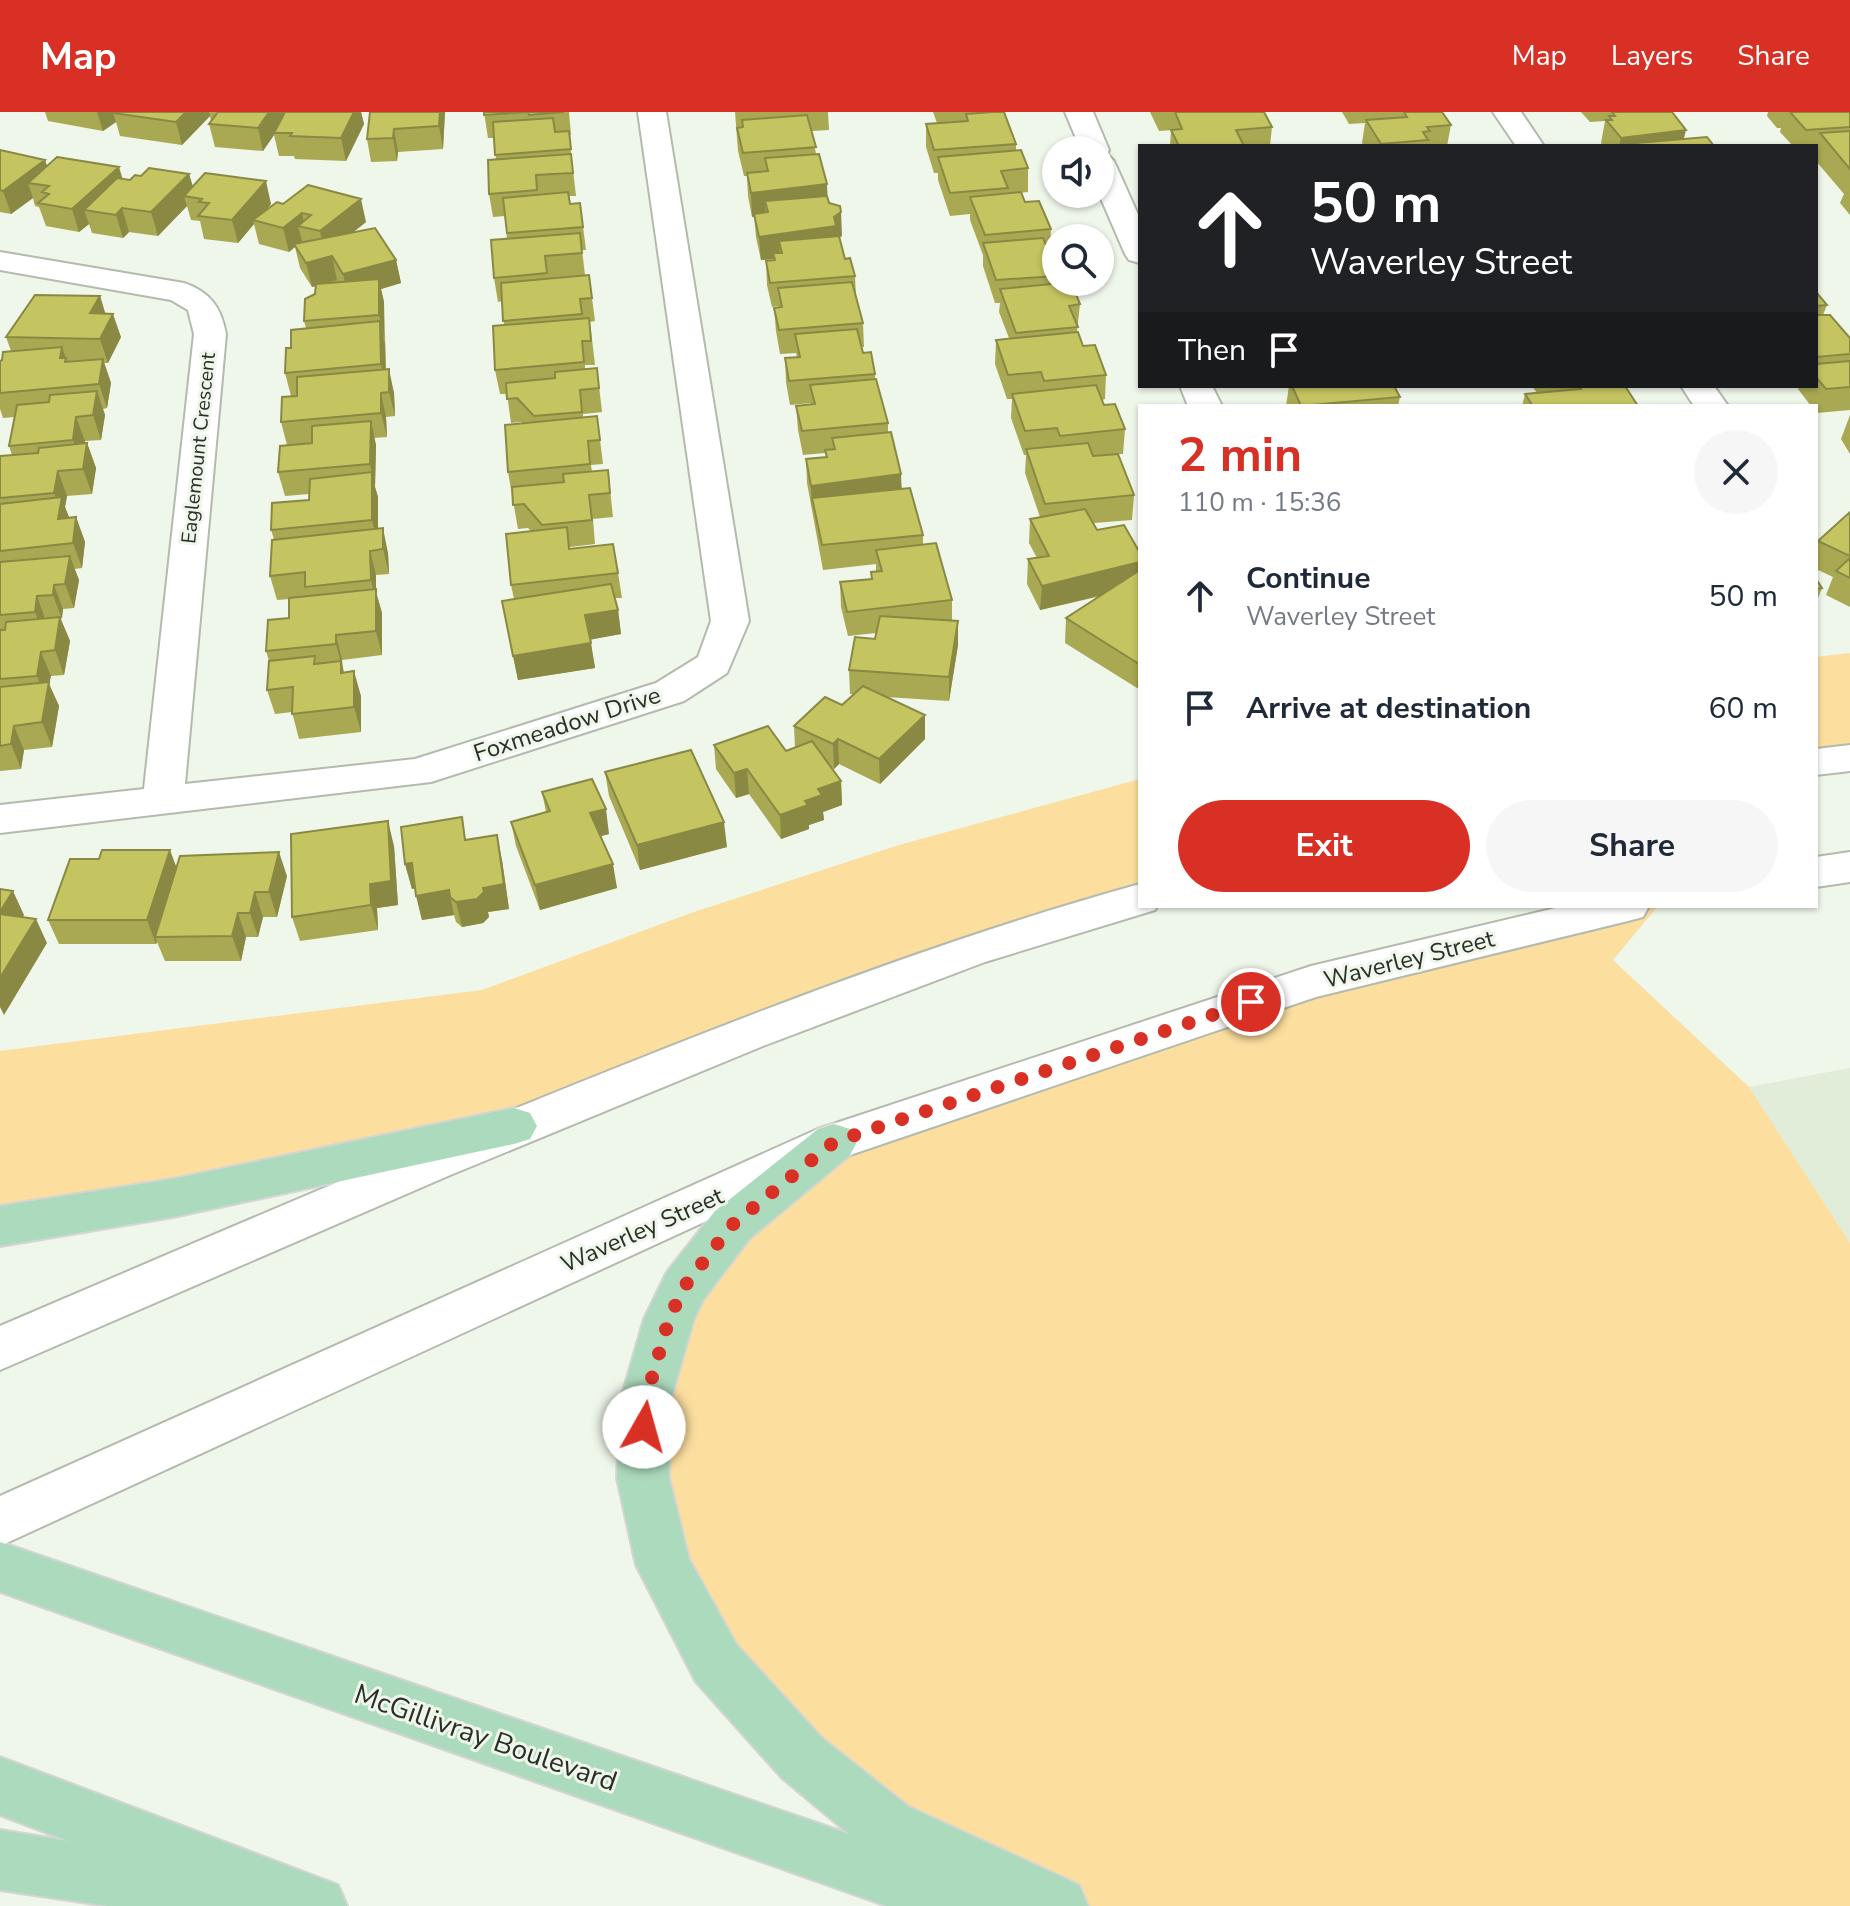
<!DOCTYPE html>
<meta charset="utf-8">
<style>
:root{--surface:#fff;--page:#f6f6f7;--text:#1f2937;--muted:#747a83;--accent:#d93025}
body{margin:0;font-family:"Nunito Sans",sans-serif;background:var(--page);color:var(--text);height:100vh;display:flex;flex-direction:column;font-size:30px;white-space:nowrap}
*{box-sizing:border-box;margin:0}
p{font-size:26px;color:var(--muted)}
.icon{flex:none;width:44px;height:44px;fill:none;stroke:currentColor;stroke-width:2;stroke-linecap:round;stroke-linejoin:round}
.map{position:relative;flex:1;overflow:hidden}
.panel{position:absolute;left:1138px;top:292px;width:680px;height:504px;display:flex;flex-direction:column;background:var(--surface);border-radius:0px;box-shadow:0 2px 6px #0004}
.panel>*{flex:none}
.banner{position:absolute;left:1138px;top:32px;width:680px;height:244px;border-radius:0px;box-shadow:0 2px 6px #0004;background:#202124;color:#fff;overflow:hidden}
.buttons{position:absolute;left:1042px;top:24px;display:grid;gap:16px}
.buttons a{display:grid;place-items:center;width:72px;height:72px;border-radius:50%;background:var(--surface);box-shadow:0 2px 6px #0004;font-size:40px}
.pin{position:absolute;display:grid;place-items:center;width:68px;height:68px;color:#fff;margin:-34px;border:4px solid #fff;border-radius:50%;box-shadow:0 2px 8px #0007}
.me{position:absolute;width:88px;margin:-44px;rotate:7deg;stroke-linejoin:round;filter:drop-shadow(0 0 6px #0008)}
.turn{display:flex;align-items:center;gap:28px;height:168px;padding:0 40px;font-size:36px}
.turn .icon{width:104px;height:104px;stroke-width:2.5}
.turn b{display:block;font-size:56px;line-height:68px}
.then{display:flex;align-items:center;height:76px;padding:0 40px;background:#0003;gap:16px;font-size:30px}
.round{display:grid;place-items:center;flex:none;width:84px;height:84px;border-radius:42px;background:var(--page)}
.overview{display:flex;align-items:center;justify-content:space-between;height:136px;padding:0 40px}
h1{font-size:48px;font-weight:700;line-height:60px;color:var(--accent)}
.primary-button{display:flex;gap:16px;margin-top:auto;padding:16px 40px}
.primary-button a{flex:1;height:92px;border-radius:48px;background:var(--accent);color:#fff;font-size:32px;font-weight:700;line-height:92px;text-align:center}
.primary-button a+a{background:var(--page);color:var(--text)}
ul{padding:0;list-style:none}
li{display:flex;align-items:center;gap:24px;height:112px;padding:0 40px}
li div{flex:1}
li b{display:block;font-size:30px}
li em{font-style:normal}
header{display:flex;align-items:center;gap:48px;box-sizing:border-box;height:112px;padding:0 40px;background:var(--accent);color:#fff}
header strong{font-size:38px}
nav{display:flex;gap:44px;margin-inline-start:auto;font-size:28px}
.map>svg:first-child{display:block}
</style>
<header>
<strong>Map</strong>
<nav><a>Map</a><a>Layers</a><a>Share</a></nav>
</header>
<div class="map">
<svg width="1850" height="1794" viewBox="0 0 1850 1794">
<rect width="100%" height="100%" fill="#eff6ea"/>
<path fill="#e1ecd9" d="M1850,956V1131L1749,975Z"/>
<path fill="#fcde9f" d="M1850,541V646L1816,650V545Z
M1140,667V787L514,1014L0,1114V939L482,878L691,801L899,733Z
M1628,794H1658L1613,848L1749,975L1850,1131V1794H1058L888,1716L663,1453L669,1207L834,1030L1311,870Z"/>
<g fill="none" stroke-linecap="round" stroke-linejoin="round">
<defs>
<path id="street" d="M638,0H666L749,509L727,561L684,589L431,670L0,721V693L144,677L194,222L188,198L171,188L0,158V140L184,171C210,180 221,195 226,222L185,672L415,647L656,571L698,545L711,509Z
M1065,0H1093L1109,38L1107,42L1114,49L1140,107V151L1129,148L1125,142L1099,82L1100,38H1081Z
M1493,0H1521L1544,34H1516Z
M1180,274H1212L1222,294H1188Z
M1681,274H1714L1728,294H1694Z"/>
<path id="secondary" d="M1850,633V659L1816,663V637Z
M1850,740V770L1816,775V745Z
M1140,772V794H1157L1155,798L985,850L763,934L448,1064L0,1258V1214C213,1123 426,1031 641,946C805,881 970,819 1140,772Z
M1564,794H1649L1643,805L1628,809L1316,885L850,1043L0,1434V1384L818,1017L1311,854Z"/>
<path id="primary" d="M514,996L530,1001L537,1014L530,1027L514,1032L173,1105L0,1134V1094L173,1067Z
M834,1012L850,1017L857,1030L850,1043L749,1127L703,1188L694,1207L670,1290L669,1366L689,1447L736,1532L822,1626L909,1695L1079,1773L1088,1794H887L0,1480V1430L849,1722L782,1666L696,1570L636,1453L617,1366L620,1290L644,1207L667,1160L715,1099L818,1017Z
M0,1645L338,1773L347,1794H108L0,1778V1718L68,1729L0,1703Z"/>
</defs>
<use href="#street" stroke="#b3baae" stroke-width="4"/>
<use href="#secondary" stroke="#b3baae" stroke-width="4"/>
<use href="#primary" stroke="#d5d5d4" stroke-width="4"/>
<use href="#street" fill="#fff" fill-rule="evenodd"/>
<use href="#secondary" fill="#fff" fill-rule="evenodd"/>
<use href="#primary" fill="#acdabd" fill-rule="evenodd"/>
</g>
<path fill="#a9a953" d="M45,0H361L364,12L346,49L295,47L294,44H279L274,23L263,39L215,35L209,12L211,9L210,4L182,33L120,24L116,10L103,19L48,9Z
M370,0H445L443,37L398,40L397,49L371,50L367,27Z
M484,0H569L571,23H569L576,84H569L570,92L580,91L586,138H582L585,163H589L595,209L590,210L595,253H585V257L597,256L602,300L583,302V306L597,304L603,352L591,353L592,360L608,358L613,405L593,407L595,432L570,435V437L618,461L622,486H615L618,498L621,522L590,527L595,556L518,568L502,489L514,487L511,473L531,419L528,416L518,417L508,360L522,311L521,310L511,311L507,282H500L495,258L504,213L502,189L498,190L494,166L507,127L505,104L493,105L489,82L496,48L494,26H488Z
M735,0H828L829,18L812,19L816,42L827,84L842,124L839,125L845,147L855,164L856,183L863,211L864,235H861L863,241L875,262V268L888,311V321L902,377L923,423V433L952,488V508L958,509V533L949,589L886,585L925,627L880,672L839,652L834,657L831,655L841,669L842,693L823,700L824,708L809,713V717L781,727L749,682L736,686L716,657L714,633L786,639L795,636L794,614L842,593L853,582H850L849,558L875,527L876,521L848,524L841,495L840,470L871,467V460L876,459V452L823,458L807,371L806,347L826,345L825,341L803,343L798,318L796,294L811,293V291L790,293L786,270L785,246L797,245L796,241L780,242L776,219L774,196L779,194L772,195L767,173L766,149H774V147L761,148L756,125L754,104L752,105L748,84L747,64H744L738,39Z
M933,0H1004L1016,32V38L1028,56V80L1007,82L1025,90L1051,117L1050,135H1056V170H1071L1080,192L1077,220L1083,234L1106,263L1105,287L1102,288L1104,293L1125,317L1123,342H1115L1134,383L1132,408L1094,411L1097,418L1140,441V574L1137,576L1065,531L1066,506L1101,484L1040,498L1027,472L1028,447L1037,446L1029,431L1030,407L1040,405L1025,361L1026,343H1024L1011,306L1012,287H1007L995,252L996,228L1009,226L999,200L1000,191H995L983,154V143L970,108V102L950,104L938,68V61H934L926,35V12L963,10L937,11Z
M1150,0H1264L1272,15L1270,34H1170L1171,18H1172L1159,19Z
M1342,0H1442L1451,13L1447,34H1364L1362,31L1365,11L1349,12Z
M1581,0H1672L1683,27L1714,34H1603L1601,31L1605,9L1590,10Z
M1768,0H1850V103L1840,91L1844,82L1816,49V34H1793L1780,20L1781,16H1777L1767,4Z
M0,38L45,48L47,54L130,68L141,64L189,62L193,75L271,92L265,99L277,90L366,110L353,120L396,148L401,171L381,177L384,190L386,257L394,281L395,304L386,305L387,325L374,326L376,333L375,375L378,385V417L388,441L389,462L376,463V480L382,501V543L342,548L344,561L361,584V620L299,627L292,600L275,602L267,578L269,549L266,539L289,506V487L277,488L270,464L274,427L271,418L309,388V382L285,384L278,360L287,333L281,310L291,284L285,261L291,236L306,216L304,209L315,182L316,174L312,175L300,156L295,135L289,140L259,132L254,112L238,131L204,127L200,109L191,108L187,94L158,124L129,120L123,126L92,121L89,112L79,120L46,114L39,95L35,94L33,86L11,102L0,100Z
M1816,180L1827,193L1823,203L1850,226V298L1817,301L1816,294H1811L1798,277L1800,274H1816Z
M100,184L105,201L121,225L108,251H104L111,271L107,296L103,297L105,303L101,328L85,329L84,332L87,331L96,356L92,382L67,384L65,395L69,406L76,405L85,430L82,456L74,457L79,468L74,496L63,497L61,508L70,529L64,563L51,564L49,572L59,594L52,635L24,638L21,657L0,659V344L12,343L9,334L14,305L3,306L0,297V249L11,239L6,225Z
M1289,274H1394L1400,285L1398,294H1286Z
M1532,274H1625L1638,294H1522L1525,282L1537,281Z
M1850,303V342L1841,327Z
M1850,400V495L1826,483L1833,465L1816,457V435L1818,429Z
M1816,467L1822,476L1816,491Z
M605,660L727,735L640,758L609,684Z
M542,680L609,722L600,724L617,776L540,798L516,734L511,710L546,700Z
M467,728L502,748L509,797L488,800L489,805L483,811L462,815L456,810L454,803L422,808L415,776L412,777L405,752Z
M394,734L398,793L377,796L378,818L300,829L292,805Z
M176,755L287,764L277,805H263L258,825H246L241,849H165L157,830L156,832H59L48,808Z"/>
<path fill="#898944" d="M97,0H130L113,1L116,10L103,19Z
M186,0H209L210,4L182,33L176,10Z
M269,0H285L274,21V23L263,39L258,16Z
M354,0H361L364,12L346,49L341,26Z
M440,0H445L443,37L439,14Z
M394,17L398,40L397,49L393,26Z
M1686,18L1682,34L1636,31L1635,34H1619L1621,26Z
M45,48L52,71H28L33,86L11,102L3,79Z
M119,55L126,78L84,98L89,112L79,120L72,97Z
M189,62L196,85L184,84L187,94L158,124L151,100Z
M266,69L271,92L257,109L253,108L254,112L238,131L232,108Z
M827,72L828,95L765,89L766,103L752,105L751,81Z
M361,87L366,110L325,143L320,119Z
M122,96L129,120L123,126L116,103Z
M841,100L842,124L837,127L782,141L779,129L780,146L773,141L774,147L761,148L759,125L834,105Z
M302,101L305,115L298,114L302,129L289,140L283,116Z
M332,144L337,168L312,175L306,151Z
M396,148L401,171L381,177L384,190V226L379,203L348,185L343,162Z
M100,184L107,207L90,201Z
M113,202L121,225L108,251L100,227Z
M380,209L385,233L386,276L381,252Z
M62,235L74,270L60,246Z
M103,247L111,271L107,296L99,272Z
M389,257L394,281L395,304L389,280Z
M97,279L105,303L101,328L93,303Z
M381,281L386,305L387,325L381,301Z
M76,305L85,329L81,352L73,328Z
M371,309L376,333L375,375L378,385V433L372,408V362L370,352Z
M87,331L96,356L92,382L83,357Z
M58,359L67,384L65,395L71,410L58,407L60,396L54,381Z
M901,362L902,386H812V398L811,374Z
M76,405L85,430L82,456L73,431Z
M383,416L388,441L389,462L383,437Z
M370,439L376,463V480L382,501V543L376,519V490L371,468Z
M70,444L79,468L74,496L65,472Z
M1140,450V474L1040,498L1042,474Z
M54,473L63,497L62,507L53,483Z
M37,484L46,509L44,524L35,500Z
M618,498L621,522L589,528L585,503Z
M60,505L70,529L64,563L55,538Z
M958,509V533L949,589V565Z
M336,523L342,548V554L347,574L341,561V551L336,532Z
M591,531L595,556L518,568L513,544Z
M41,540L51,564L49,572L59,594L52,635L42,610L46,586L37,564Z
M1140,551V574L1137,576L1139,552Z
M354,559L361,584V620L354,595Z
M925,603V627L880,672L879,647Z
M14,614L24,638L21,657L11,632Z
M838,627L839,652L834,657L833,632Z
M747,657L749,682L736,686L734,661Z
M841,669L842,693L823,700L824,708L809,713V717L781,727L780,703L805,689L818,677Z
M606,697L609,722L594,726L590,701Z
M388,709L394,734L398,793L377,796L378,818L371,793L370,772Z
M724,710L727,735L640,758L637,733Z
M497,723L502,748L509,797L488,800L489,805L483,811L462,815L456,790L483,776Z
M170,738L179,762L155,825L157,830L156,832L147,808Z
M279,740L287,764L277,805L269,780Z
M412,751L418,776L412,777L405,752Z
M613,752L617,776L540,798L535,773Z
M449,778L454,803L422,808L416,784Z
M13,779L24,803L10,827L0,805V800Z
M255,780L263,805L258,825L250,801Z
M238,801L246,825L241,849L232,824Z
M36,807L47,831L4,903L0,895V866Z"/>
<path fill="#c4c461" stroke="#898944" stroke-width="2" d="M115,0H186L176,10L113,1Z
M218,0H269L258,16L209,12Z
M285,0H354L341,26L290,24L292,21H274Z
M370,0H440L439,14L394,17L393,26L367,27Z
M484,0H564L529,3L528,0L484,3Z
M992,0H1004L1016,32L934,38L926,12L968,9L966,2Z
M1175,0H1264L1272,15L1236,18L1244,34H1179L1171,18L1182,17Z
M1404,0H1442L1451,13L1427,15L1430,19L1423,20L1428,28L1381,32L1366,8L1407,5Z
M1612,0H1672L1686,18L1621,26L1606,8H1612L1609,4H1615Z
M1790,0H1850V15L1806,18Z
M807,3L816,35L743,41L737,16L743,15L742,8Z
M553,6L555,20L569,19L571,37L495,43L493,10Z
M1850,19V57L1820,21Z
M1707,25L1714,34H1638L1636,31Z
M0,38L45,48L3,79L0,78Z
M1021,38L1028,56L1001,59L1008,76L950,81L938,45Z
M571,42L573,61L536,63L537,78L489,82L488,48Z
M819,42L827,72L751,81L747,61L768,59L765,46Z
M57,45L119,55L72,97L38,91L49,82L42,80L49,74L28,71Z
M149,56L189,62L151,100L122,96L116,103L84,98L117,66L130,68L135,63L141,64Z
M205,61L266,69L232,108L198,104L209,91L199,90L202,87L184,84Z
M308,73L361,87L320,119L298,114L311,103L302,101L283,116L253,108L277,90L283,92Z
M568,80L570,92L580,91L583,115L507,121L503,86Z
M1021,80L1025,90L1039,89L1051,117L985,123L970,85Z
M827,84L829,91L840,94L841,100L834,105L836,114L759,125L754,102L768,100L765,89Z
M375,116L396,148L343,162L332,144L306,151L294,132Z
M580,121L582,141L545,144L547,161L494,166L491,128Z
M839,124L845,147L850,146L855,164L770,171L766,149L775,148L773,141H782L779,129Z
M1043,126L1047,135H1056V164L996,168L983,131Z
M589,163L592,186L580,187L582,202L503,209L501,171Z
M379,167V203L304,209L305,187L315,182L316,172Z
M852,170L863,211L779,218L774,196L782,195L778,176Z
M1071,170L1080,192L1069,194L1078,215L1016,221L1000,177Z
M1816,180L1827,193L1816,194Z
M35,183L100,184L90,201L113,202L100,227L6,225Z
M1816,203H1830L1850,226V242L1816,245Z
M589,206L591,229H582L584,250L495,258L493,214Z
M380,209L381,252L285,261L286,236H291V218Z
M857,217L863,241L871,240L875,262L789,269L785,246L800,245L795,222Z
M1078,220L1083,234L1095,233L1106,263L1044,269L1041,260L1008,263L996,228Z
M62,235L60,246H66L65,250L103,247L99,272L0,281V249L2,248L3,240Z
M1850,249V275L1826,277L1816,265V252Z
M597,256L599,276L580,278L582,300L534,304L517,286L507,287L506,271L555,266V260Z
M389,257V280L381,281V301L281,310L282,285L297,284V265Z
M876,267L888,311L802,319L796,294L815,292L810,273Z
M1096,273L1104,293L1115,292L1125,317L1060,324L1057,316L1025,319L1012,282Z
M1292,274H1394L1400,285L1301,294Z
M1579,274H1625L1638,294H1533L1525,282L1581,277Z
M97,279L93,303L76,305L73,328L9,334L17,293L49,290L50,283Z
M597,304L600,328L588,329L590,352L508,360L505,313Z
M371,309L370,352L278,360L280,334L312,331V314Z
M891,320L901,362L811,374L806,347L827,345L825,338L835,337L832,326Z
M87,331L83,357L58,359L54,381L0,386V344L38,341L39,336Z
M1088,331L1093,344L1118,342L1134,383L1045,392L1026,337Z
M608,358L610,381L589,383L592,408L542,413L524,392L513,393L512,375L564,370L563,362Z
M372,360V408L271,418L272,391L309,388L310,367Z
M910,376L923,423L822,433L812,386Z
M62,385L58,407L76,405L73,431L0,439V392Z
M1085,397L1097,418L1124,413L1140,441V450L1042,474L1028,447L1049,444L1030,407Z
M1850,400V444L1818,429Z
M567,415L569,437L613,432L618,461L511,473L506,422Z
M383,416V437L370,439L371,468L305,475V460L270,464L272,428Z
M936,431L952,488L847,500L840,470L872,467L871,460L882,459L876,438Z
M70,444L65,472L54,473L53,483L37,484L35,500L0,503V450Z
M1850,446V466L1836,459Z
M1140,458V551L1139,552L1066,506Z
M1816,467L1822,476L1816,477Z
M611,472L618,498L585,503L591,531L513,544L502,489Z
M376,477V519L336,523V532L266,539L268,508L289,506V486Z
M880,504L958,509L949,565L849,558L855,525L875,527Z
M60,505L55,538L41,540L37,564L0,567V518H5L6,510Z
M315,544L314,552L341,549V561L354,559V595L292,602L293,575L267,578L269,549Z
M49,570L42,610L14,614L11,632L0,634V575Z
M863,574L925,603L879,647L838,627L833,632L794,614L825,585L842,593Z
M768,614L786,639L812,629L841,669L818,677L822,683L805,689L808,693L780,703L747,657L734,661L714,633Z
M691,638L724,710L637,733L605,660Z
M592,667L606,697L590,701L613,752L535,773L511,710L550,699L542,680Z
M462,705L465,728L497,723L504,772L483,776L484,780L477,787L456,790L450,785L449,778L416,784L412,751L405,752L401,715Z
M388,709L391,769L370,772L371,793L292,805L291,722Z
M102,738H170L147,808H48L70,747H99Z
M279,740L269,780H255L250,801H238L232,824L155,825L180,744Z
M0,777L13,779L0,800Z
M0,802L36,807L0,866Z"/>
<g fill="none" stroke-linecap="round" stroke-linejoin="round">
<path stroke="#d93025" stroke-width="14" stroke-dasharray="0 25.2" d="M644,1315L645,1290L669,1207L684,1175L732,1113L834,1030L1251,890"/>
</g>
<g text-anchor="middle" stroke-width="6" stroke-linejoin="round" paint-order="stroke">
<g font-size="20" fill="#2b2e29" stroke="#eff6ea">
<text transform="translate(198 336) rotate(-84)" y="7">Eaglemount Crescent</text>
</g>
<g font-size="24" fill="#2b2e29" stroke="#eff6ea">
<text transform="translate(567 612) rotate(-18)" y="8">Foxmeadow Drive</text>
<text transform="translate(1409 847) rotate(-14)" y="8">Waverley Street</text>
<text transform="translate(642 1118) rotate(-24)" y="8">Waverley Street</text>
</g>
<g font-size="28" fill="#2b2e29" stroke="#eff6ea">
<text transform="translate(486 1625) rotate(19)" y="10">McGillivray Boulevard</text>
</g>
</g>
</svg>
<div class="buttons">
<a><svg class="icon" aria-label="sound" viewBox="0 0 24 24"><path d="M4 9h4l5-4v14l-5-4H4zM17 9q2 3 0 6"/></svg></a>
<a><svg class="icon" aria-label="search" viewBox="0 0 24 24"><circle cx="10" cy="10" r="6"/><path d="M15 15l6 6"/></svg></a>
</div>
<div class="pin" style="left:1251px;top:890px;background:#d93025"><svg class="icon" aria-label="arrive" viewBox="0 0 24 24"><path d="M6 21V4h12l-3 4 3 4H6"/></svg></div>
<svg class="me" style="left:644px;top:1315px" viewBox="-20 -20 40 40"><circle r="19" fill="#fff"/><path d="M0-13L10 11 0 6-10 11z" fill="#d93025"/></svg>
<div class="banner">
<div class="turn"><svg class="icon" aria-label="ahead" viewBox="0 0 24 24"><path d="M12 20V5M6 11l6-6 6 6"/></svg><div><b>50 m</b>Waverley Street</div></div>
<div class="then">Then<svg class="icon" aria-label="arrive" viewBox="0 0 24 24"><path d="M6 21V4h12l-3 4 3 4H6"/></svg></div>
</div>
<section class="panel">
<div class="overview"><div><h1>2 min</h1><p>110 m · 15:36</p></div><a class="round"><svg class="icon" aria-label="close" viewBox="0 0 24 24"><path d="M6 6l12 12M18 6L6 18"/></svg></a></div>
<ul>
<li><svg class="icon" aria-label="ahead" viewBox="0 0 24 24"><path d="M12 20V5M6 11l6-6 6 6"/></svg><div><b>Continue</b><p>Waverley Street</p></div><em>50 m</em></li>
<li><svg class="icon" aria-label="arrive" viewBox="0 0 24 24"><path d="M6 21V4h12l-3 4 3 4H6"/></svg><div><b>Arrive at destination</b></div><em>60 m</em></li>
</ul>
<div class="primary-button"><a>Exit</a><a>Share</a></div>
</section>
</div>
